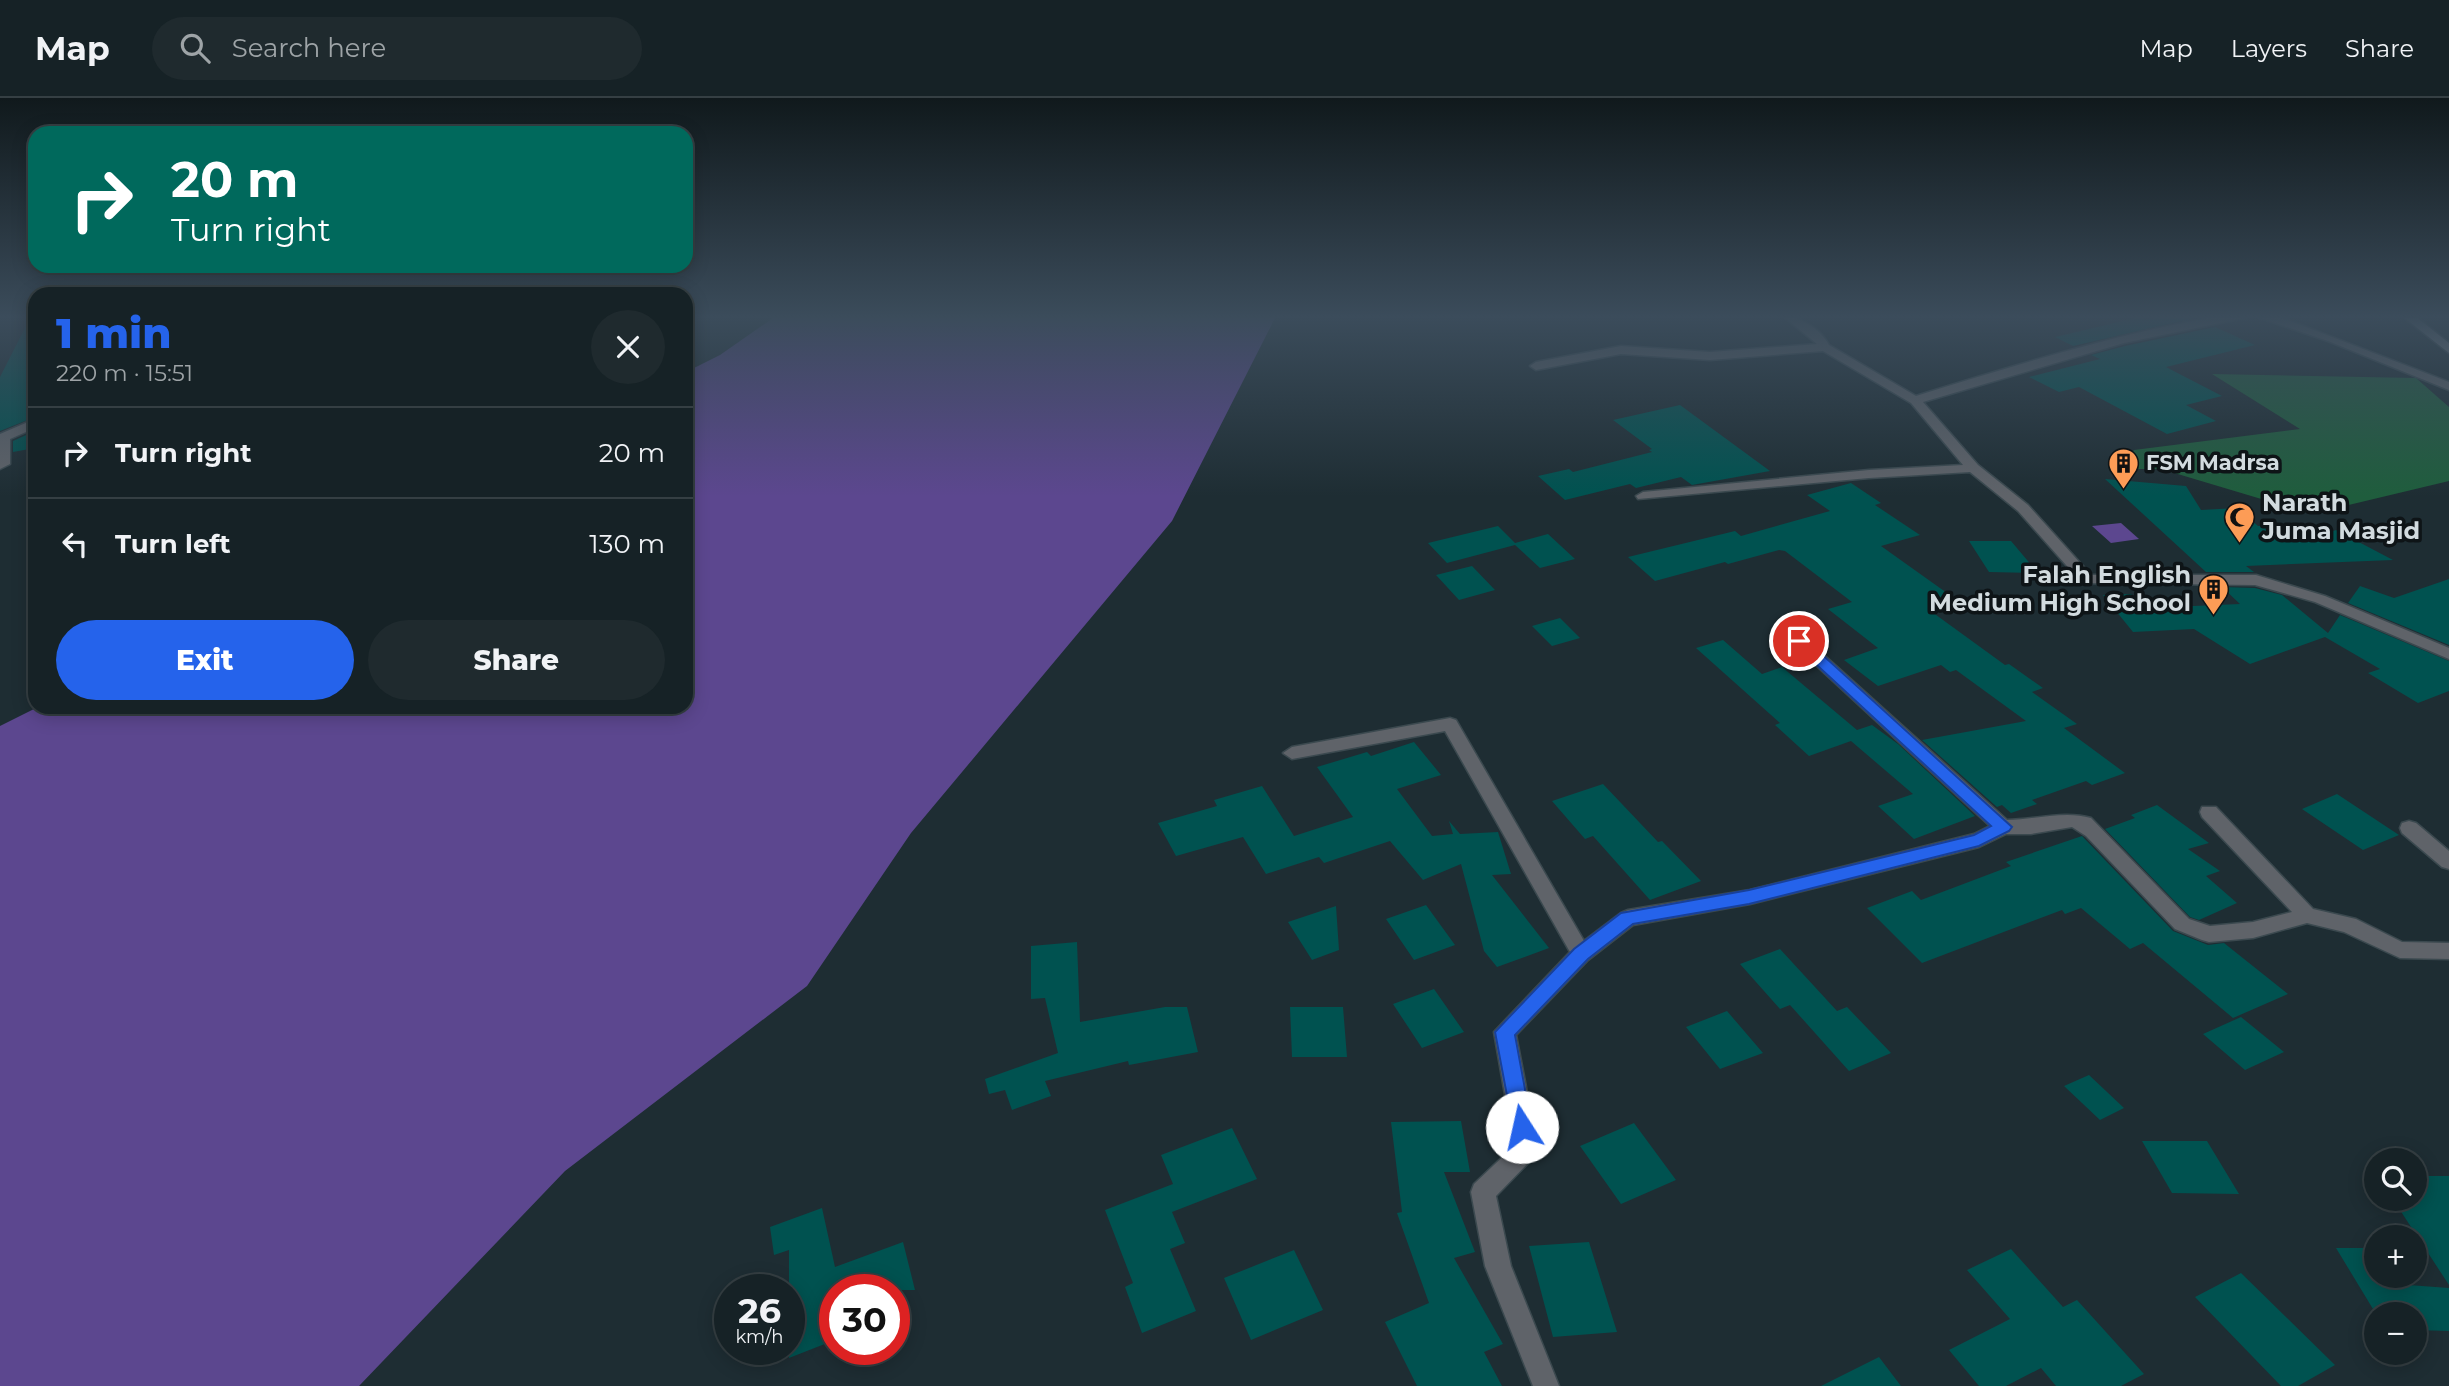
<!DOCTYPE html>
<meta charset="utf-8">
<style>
:root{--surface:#162226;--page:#1f2a2e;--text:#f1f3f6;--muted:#9ea4a7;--line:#353f43;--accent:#2563eb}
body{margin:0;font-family:Montserrat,sans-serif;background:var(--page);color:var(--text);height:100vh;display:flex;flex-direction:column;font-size:26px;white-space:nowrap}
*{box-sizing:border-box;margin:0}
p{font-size:23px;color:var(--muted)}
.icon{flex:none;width:38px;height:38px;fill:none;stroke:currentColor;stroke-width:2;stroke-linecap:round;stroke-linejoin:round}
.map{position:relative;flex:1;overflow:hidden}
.drawer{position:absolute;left:28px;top:189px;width:665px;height:427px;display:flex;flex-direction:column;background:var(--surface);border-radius:21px;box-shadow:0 4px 18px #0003,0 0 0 2px var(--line)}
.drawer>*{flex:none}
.guide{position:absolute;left:28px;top:28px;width:665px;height:147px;border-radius:21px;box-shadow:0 4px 18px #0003,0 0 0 2px var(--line);background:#00695c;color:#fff;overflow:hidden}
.buttons{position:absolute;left:2364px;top:1050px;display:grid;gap:14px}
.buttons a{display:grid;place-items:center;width:63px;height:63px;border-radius:50%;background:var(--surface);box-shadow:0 4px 18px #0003,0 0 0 2px var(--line);font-size:35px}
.speed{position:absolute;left:714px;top:1176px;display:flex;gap:14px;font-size:35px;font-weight:700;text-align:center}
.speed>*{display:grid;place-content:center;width:91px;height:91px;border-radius:50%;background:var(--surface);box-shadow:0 4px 18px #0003,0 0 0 2px var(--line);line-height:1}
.speed small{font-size:18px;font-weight:400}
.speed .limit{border:10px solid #d22;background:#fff;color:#111}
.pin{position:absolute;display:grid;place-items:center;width:60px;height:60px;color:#fff;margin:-30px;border:4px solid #fff;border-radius:50%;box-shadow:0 2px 7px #0007}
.me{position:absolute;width:77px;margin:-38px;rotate:350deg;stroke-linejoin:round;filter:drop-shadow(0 0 5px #0008)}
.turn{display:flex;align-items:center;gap:24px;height:147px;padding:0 28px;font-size:32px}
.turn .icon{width:91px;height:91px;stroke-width:2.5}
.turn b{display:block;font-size:49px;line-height:60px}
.round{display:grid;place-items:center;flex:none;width:74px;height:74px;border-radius:37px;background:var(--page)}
.summary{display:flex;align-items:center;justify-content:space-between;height:119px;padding:0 28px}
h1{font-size:42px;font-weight:800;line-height:52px;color:var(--accent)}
.action{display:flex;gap:14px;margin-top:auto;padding:14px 28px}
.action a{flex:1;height:80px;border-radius:42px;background:var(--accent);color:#fff;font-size:28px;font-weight:800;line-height:80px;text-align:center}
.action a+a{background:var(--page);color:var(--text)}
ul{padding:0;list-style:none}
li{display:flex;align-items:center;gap:21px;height:91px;padding:0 28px;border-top:2px solid var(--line)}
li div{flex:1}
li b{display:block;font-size:26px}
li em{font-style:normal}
header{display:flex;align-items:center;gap:42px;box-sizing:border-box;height:98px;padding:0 35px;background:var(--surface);border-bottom:2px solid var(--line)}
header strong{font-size:33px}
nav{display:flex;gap:38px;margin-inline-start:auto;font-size:24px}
.search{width:490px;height:63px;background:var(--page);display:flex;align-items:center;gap:18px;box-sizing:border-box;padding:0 24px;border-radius:38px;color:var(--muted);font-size:26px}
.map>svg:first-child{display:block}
</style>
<header>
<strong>Map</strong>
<div class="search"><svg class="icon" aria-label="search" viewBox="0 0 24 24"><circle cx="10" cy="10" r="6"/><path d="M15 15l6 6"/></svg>Search here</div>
<nav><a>Map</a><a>Layers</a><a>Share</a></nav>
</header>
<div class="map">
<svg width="2449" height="1288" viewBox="0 0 2449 1288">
<rect width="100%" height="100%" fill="#1e2d33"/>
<path fill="#1f5d3d" d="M2212,276L2416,280L2449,309V383L2311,416L2161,371H2120L2134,352L2300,331Z"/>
<path fill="#5c478f" d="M776,218H1276L1172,423L911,735L807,888L565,1073L359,1288H0V628L38,609H686V274L720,257Z
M2121,425L2139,441L2111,445L2092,428Z"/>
<path fill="#005250" d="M31,218H35V319L0,333V279Z
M2164,218L2194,220L2073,248L2055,239L2140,219L2145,222Z
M2215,229L2255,247L2166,269L2222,298L2186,307L2216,323L2167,336L2079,289L2059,294L2029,279L2100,261L2091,257L2125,248Z
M1680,307L1770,373L1692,387L1681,379L1636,390L1630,386L1565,402L1538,378L1569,371L1573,374L1652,354L1649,352L1652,351L1613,322Z
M35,333V350L13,354V343Z
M2105,381L2186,388L2201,412L2237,410L2258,428L2280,427L2300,444L2336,432L2393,462L2246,468L2254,474H2206Z
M1851,385L1881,405L1875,407L1920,437L1881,448L1961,505L1932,514L2005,567L2009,566L2043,590L2032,594L2077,626L2064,630L2125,675L2092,687L2086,683L2032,702L2037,706L2011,715L2002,707L1997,709L1922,642L2026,623L1956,572L1950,574L1941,567L1878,588L1844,562L1878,550L1828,511L1852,504L1785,453L1779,452L1728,466L1725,464L1655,483L1628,459L1735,433L1741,438L1830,413L1807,397Z
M1498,428L1515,445L1548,436L1575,461L1540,470L1515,447L1447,465L1428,445Z
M1969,443H2011L2038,475L1989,474Z
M1472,468L1495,492L1459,502L1436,477Z
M2449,481V547L2348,505L2360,488L2394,500Z
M2222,489L2255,490L2282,497L2328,535L2340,517L2449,563V593L2418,605L2368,575L2380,571L2325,539L2250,566L2194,531L2133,534L2103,497L2131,496L2146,510L2240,506Z
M1560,520L1580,540L1552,548L1532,528Z
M1723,542L1762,576L1782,569L1857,632L1872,627L1898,646L1975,718L1914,741L1878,708L1913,696L1851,643L1809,658L1775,627L1780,625L1696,550Z
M1414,644L1441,677L1397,691L1432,738L1453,736L1449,723L1460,736L1498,734L1511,776L1492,777L1549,850L1497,869L1484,853L1461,766L1423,782L1390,743L1324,765L1319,759L1266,776L1243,739L1176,758L1158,725L1217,708L1214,702L1262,688L1294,738L1353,719L1317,669L1367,654L1371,658Z
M1603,686L1658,744L1662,743L1701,783L1650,802L1593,738L1585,741L1552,703Z
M2337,696L2399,737L2363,752L2302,711Z
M2157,707L2209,745L2188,751L2220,773L2206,778L2237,805L2199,822L2190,819L2105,731L2135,720L2131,717Z
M2082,738L2173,833L2208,847L2224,845L2288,896L2233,920L2143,845L2130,851L2081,810L2065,816L2062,812L1922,865L1867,810L1912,793L1921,802L2011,768L2006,764Z
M1426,807L1455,847L1414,862L1386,821Z
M1336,808L1339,852L1312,862L1288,824Z
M1077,844L1080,924L1165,909H1187L1198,954L1129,967L1128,963L1045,983L1051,998L1012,1012L1005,992L989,996L985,981L1058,955L1045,900L1031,901V848Z
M1780,851L1837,913L1847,909L1891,955L1849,973L1790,907L1780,911L1740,866Z
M1434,891L1464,934L1422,950L1393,906Z
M1290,909H1343L1347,959H1292Z
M1727,913L1763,955L1720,971L1686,929Z
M2241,919L2284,954L2245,972L2203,936Z
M2089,977L2124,1010L2100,1022L2064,988Z
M1461,1023L1470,1074H1444L1475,1154L1454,1160L1503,1246L1484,1254L1502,1288H1417L1385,1224L1429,1205L1397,1115L1402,1114L1391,1024Z
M1634,1025L1676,1082L1621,1106L1580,1048Z
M1232,1030L1257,1081L1172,1114L1185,1145L1170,1151L1196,1213L1142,1235L1125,1189L1133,1185L1105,1112L1173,1086L1161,1057Z
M2142,1043H2207L2239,1096L2172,1095Z
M2415,1078H2449V1187L2396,1106L2405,1101H2415Z
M822,1110L835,1169L903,1144L915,1192H835V1242L789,1260V1192H781L780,1189L789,1186V1152L774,1157L770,1129Z
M1589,1144L1617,1234L1553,1239L1529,1148Z
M2336,1150H2373L2376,1156V1178H2390L2395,1186L2449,1190V1233L2415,1232V1216H2376Z
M2011,1151L2063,1209L2077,1202L2144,1276L2121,1288H2056L2041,1270L2006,1288H1979L1949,1252L2010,1221L1967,1172Z
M1294,1152L1323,1212L1251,1242L1224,1180Z
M2241,1175L2335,1267L2298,1288H2281L2195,1199Z
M1879,1259L1901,1288H1821Z"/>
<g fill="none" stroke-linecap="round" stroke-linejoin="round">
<defs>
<path id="minor" d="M1783,218C1799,218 1821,231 1829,247L1916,298C1992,274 2068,251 2145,233C2191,223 2242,210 2288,222L2449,284V292L2328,243L2254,218L2124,245L1923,304L1978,367L2028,407L2091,477H2256L2325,498L2449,550V561L2315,504L2255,487L2082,485L2018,413L1970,374L1869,380L1638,401L1636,398L1643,394L1869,372L1963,367L1911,305L1823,253L1710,262L1621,256L1536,272L1530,268L1536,264L1621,248L1710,254L1817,246Z
M35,321V330L10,341V366L0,371V336Z
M1799,538L1805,540L2007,722C2035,722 2064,712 2091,720L2189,821L2210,828L2253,824L2292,814L2202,719L2200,714L2202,709H2216L2313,811L2356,821L2402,844L2449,845V861L2400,860L2344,834L2307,825L2253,840L2209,844L2202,842L2175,831L2086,738L2072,729L2031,736H2006L1979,749L1750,806L1633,827L1588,862L1516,937L1538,1052L1534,1059L1496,1098L1511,1168L1559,1288H1533L1485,1168L1471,1094L1474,1086L1514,1048L1494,934L1570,854L1445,633L1292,661L1283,655L1292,649L1450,620L1456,622L1584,843L1621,815L1628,812L1750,792L1974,736L1990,728L1793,546L1791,543Z
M2409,723L2416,725L2449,753V771L2442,769L2402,735L2400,730L2402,725Z"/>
<path id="secondary" d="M2402,218H2415L2449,245V255Z"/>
</defs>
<use href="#minor" stroke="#3b494f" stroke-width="3"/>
<use href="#secondary" stroke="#3b494f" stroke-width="3"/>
<use href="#minor" fill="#5f6369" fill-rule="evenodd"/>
<use href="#secondary" fill="#7d838c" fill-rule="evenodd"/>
</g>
<linearGradient id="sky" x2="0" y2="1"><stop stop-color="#10191c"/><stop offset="0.55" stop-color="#3b4c5b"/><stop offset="1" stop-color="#3b4c5b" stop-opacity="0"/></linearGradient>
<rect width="2449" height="398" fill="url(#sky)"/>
<path fill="#2563eb" stroke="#184099" stroke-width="2" d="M1799,538L1804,540L2012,729L2009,733L1979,748L1749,806L1633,826L1588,861L1515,937L1532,1029L1529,1035L1522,1038L1514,1035L1495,934L1574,851L1621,815L1749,792L1974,737L1991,728L1794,546L1792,543L1794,540Z"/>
<defs>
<symbol id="building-pin" viewBox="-11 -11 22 30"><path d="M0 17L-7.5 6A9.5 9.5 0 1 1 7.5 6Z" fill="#fd9c56" stroke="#0e1417"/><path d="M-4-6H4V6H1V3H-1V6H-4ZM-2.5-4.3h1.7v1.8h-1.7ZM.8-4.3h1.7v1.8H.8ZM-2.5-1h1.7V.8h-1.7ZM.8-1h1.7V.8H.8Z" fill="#111"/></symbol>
<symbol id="mosque-pin" viewBox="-11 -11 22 30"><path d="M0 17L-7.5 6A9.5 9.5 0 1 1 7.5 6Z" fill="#fd9c56" stroke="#0e1417"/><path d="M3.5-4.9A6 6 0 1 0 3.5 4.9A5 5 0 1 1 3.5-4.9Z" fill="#111"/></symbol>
</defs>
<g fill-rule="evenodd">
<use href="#building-pin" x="2106" y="348" width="35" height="47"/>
<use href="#mosque-pin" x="2222" y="402" width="35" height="47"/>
<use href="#building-pin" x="2196" y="474" width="35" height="47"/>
</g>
<g text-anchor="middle" stroke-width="7" stroke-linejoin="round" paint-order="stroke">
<g font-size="21" font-weight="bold" fill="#d2dbdf" stroke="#0e1417" text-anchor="start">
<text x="2146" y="372">FSM Madrsa</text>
</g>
<g font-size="24" font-weight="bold" fill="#d2dbdf" stroke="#0e1417" text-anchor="start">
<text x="2262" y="413">Narath<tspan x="2262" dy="28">Juma Masjid</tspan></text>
<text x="2191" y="485" text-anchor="end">Falah English<tspan x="2191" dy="28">Medium High School</tspan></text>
</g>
</g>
</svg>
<div class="buttons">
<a><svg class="icon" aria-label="search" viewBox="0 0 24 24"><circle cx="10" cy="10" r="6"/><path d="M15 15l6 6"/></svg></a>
<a>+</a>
<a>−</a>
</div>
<div class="speed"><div>26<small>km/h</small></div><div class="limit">30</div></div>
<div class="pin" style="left:1799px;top:543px;background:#d93025"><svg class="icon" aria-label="arrive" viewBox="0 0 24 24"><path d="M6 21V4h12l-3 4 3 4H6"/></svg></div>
<svg class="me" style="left:1522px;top:1029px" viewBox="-20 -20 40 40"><circle r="19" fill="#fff"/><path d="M0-13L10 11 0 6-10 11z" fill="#2563eb"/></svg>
<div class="guide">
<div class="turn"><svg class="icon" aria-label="right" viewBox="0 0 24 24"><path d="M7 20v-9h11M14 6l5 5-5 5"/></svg><div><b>20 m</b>Turn right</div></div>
</div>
<section class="drawer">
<div class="summary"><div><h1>1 min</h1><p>220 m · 15:51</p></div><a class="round"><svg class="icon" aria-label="close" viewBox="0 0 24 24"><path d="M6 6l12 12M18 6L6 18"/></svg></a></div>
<ul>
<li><svg class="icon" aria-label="right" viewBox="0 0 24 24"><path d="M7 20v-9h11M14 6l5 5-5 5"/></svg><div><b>Turn right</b></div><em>20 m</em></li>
<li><svg class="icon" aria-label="left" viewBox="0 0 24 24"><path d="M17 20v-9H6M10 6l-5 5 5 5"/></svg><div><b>Turn left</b></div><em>130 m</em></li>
</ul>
<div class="action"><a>Exit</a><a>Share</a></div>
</section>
</div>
